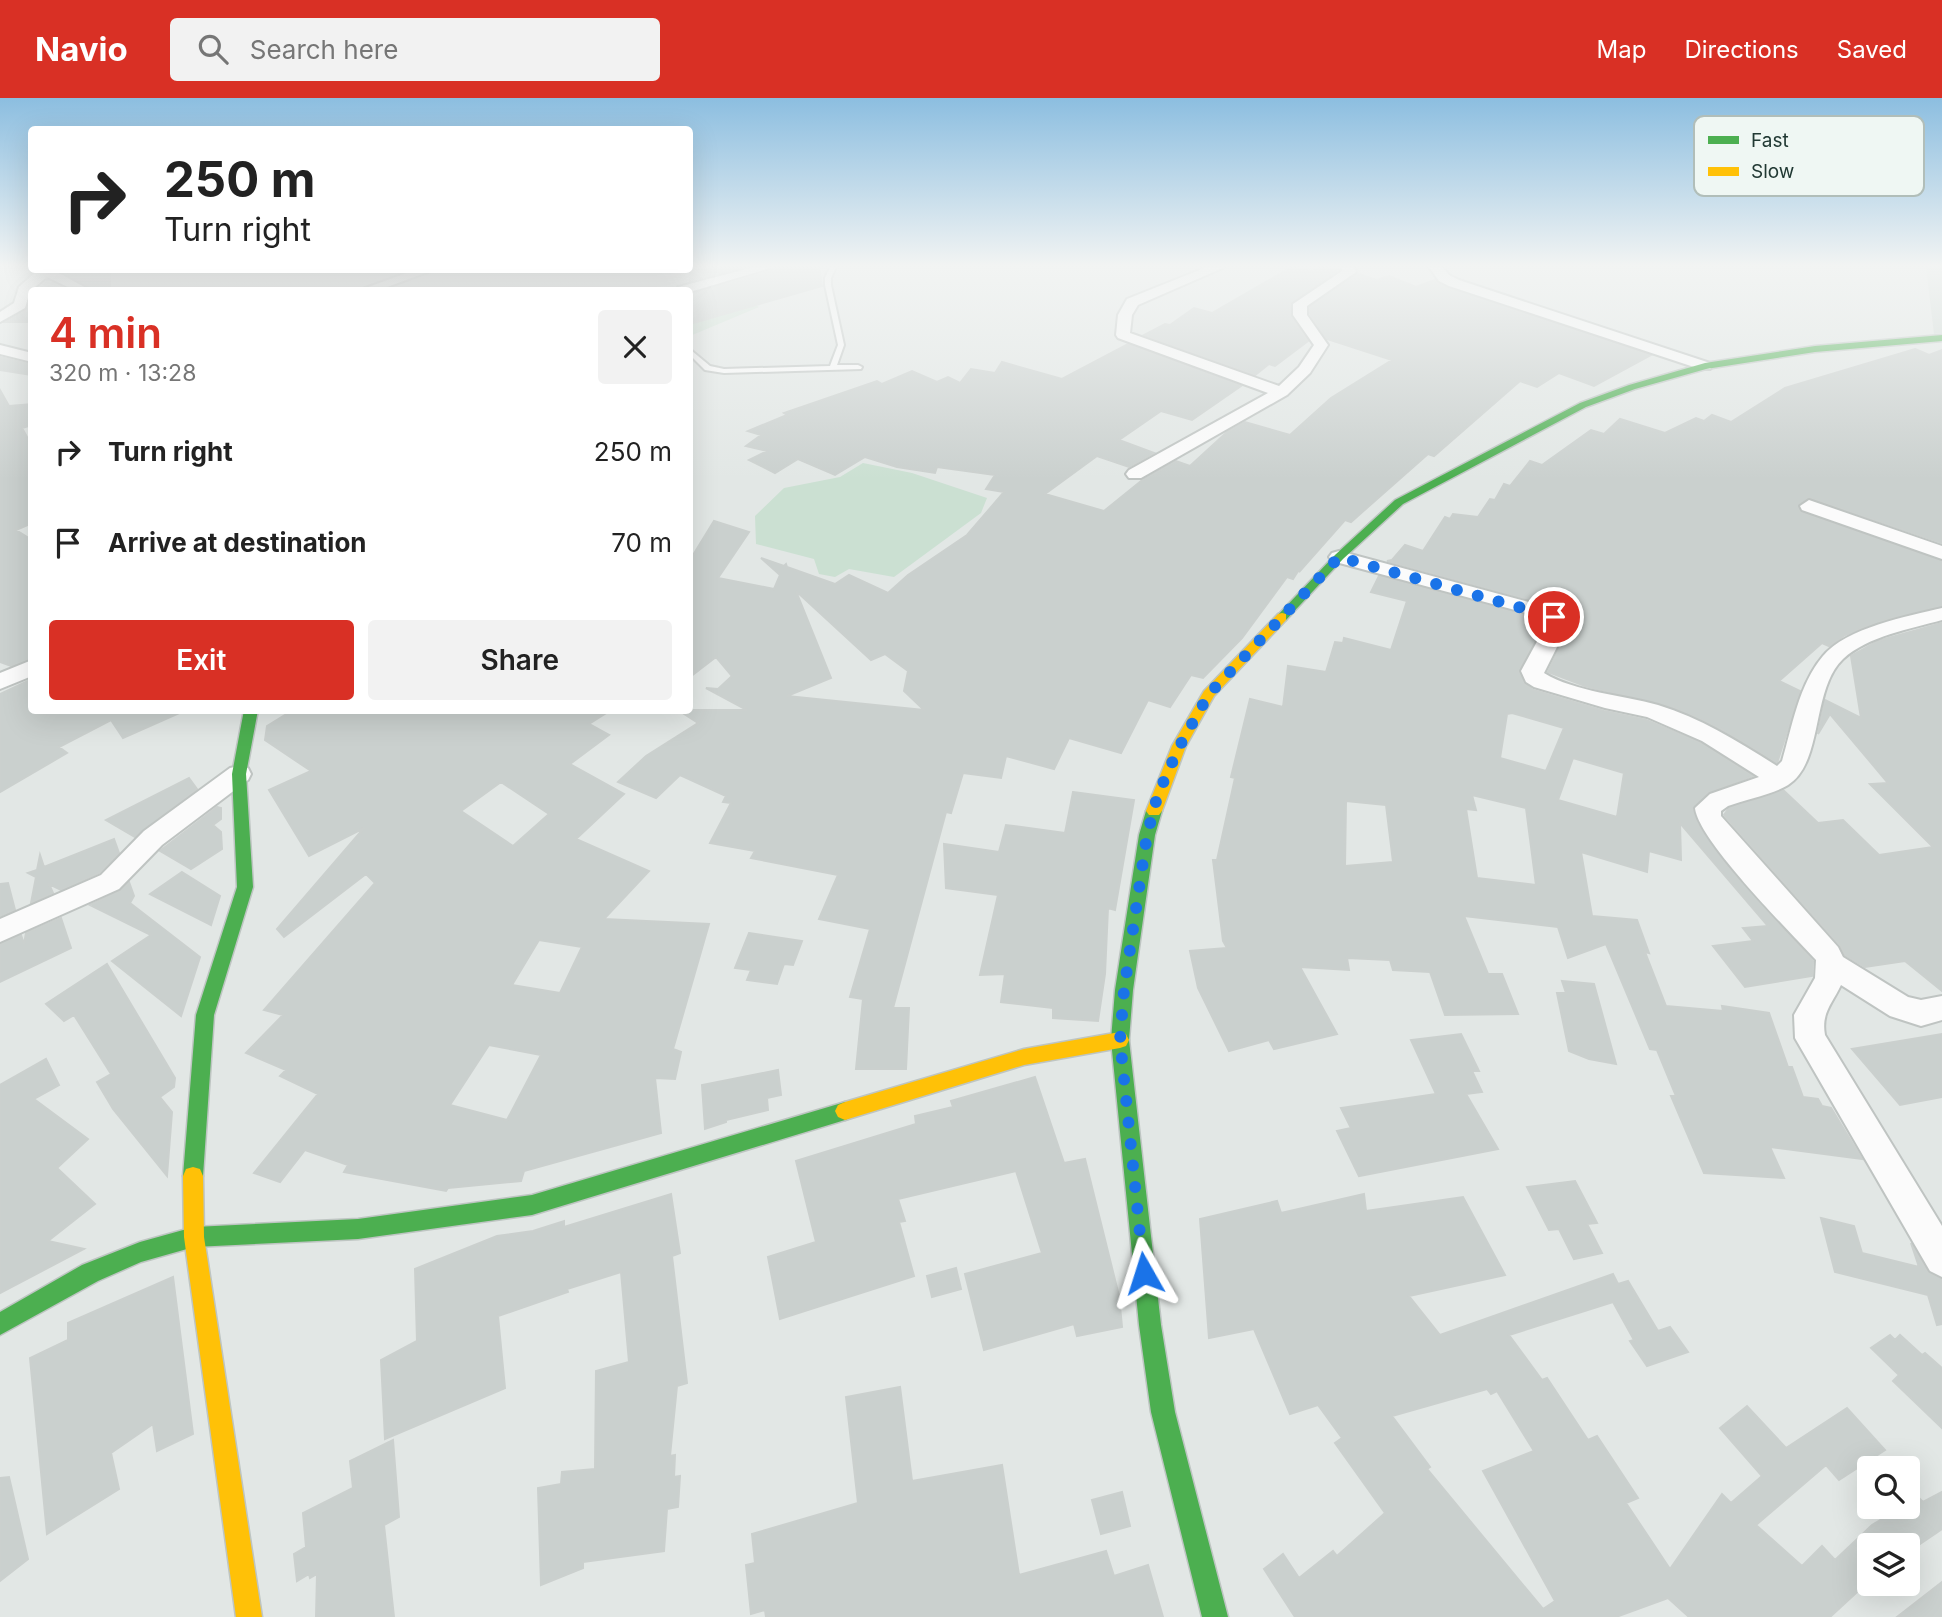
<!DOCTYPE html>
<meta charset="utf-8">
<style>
:root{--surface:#fff;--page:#f2f2f2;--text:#222;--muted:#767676;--accent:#d93025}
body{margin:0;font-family:Inter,sans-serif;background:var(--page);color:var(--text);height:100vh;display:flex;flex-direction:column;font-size:26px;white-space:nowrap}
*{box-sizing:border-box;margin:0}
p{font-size:23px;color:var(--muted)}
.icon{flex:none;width:38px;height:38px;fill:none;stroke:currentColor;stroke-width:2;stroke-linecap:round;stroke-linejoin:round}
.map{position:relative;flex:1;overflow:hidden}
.panel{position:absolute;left:28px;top:189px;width:665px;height:427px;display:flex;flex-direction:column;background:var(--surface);border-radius:7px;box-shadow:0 7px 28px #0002}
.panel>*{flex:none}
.top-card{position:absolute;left:28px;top:28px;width:665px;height:147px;border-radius:7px;box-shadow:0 7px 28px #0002;background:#fff;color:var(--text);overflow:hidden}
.controls{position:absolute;left:1857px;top:1358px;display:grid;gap:14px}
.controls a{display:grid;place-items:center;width:63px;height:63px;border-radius:7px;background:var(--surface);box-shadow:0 7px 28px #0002;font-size:35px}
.pin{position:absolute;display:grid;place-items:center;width:60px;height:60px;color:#fff;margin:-30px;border:4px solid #fff;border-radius:50%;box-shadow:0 2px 7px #0007}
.me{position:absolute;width:77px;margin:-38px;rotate:354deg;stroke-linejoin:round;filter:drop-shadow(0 0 5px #0008)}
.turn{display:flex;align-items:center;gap:24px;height:147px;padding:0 21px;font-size:32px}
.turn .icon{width:91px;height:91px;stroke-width:2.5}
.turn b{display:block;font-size:49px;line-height:60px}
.round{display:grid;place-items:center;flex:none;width:74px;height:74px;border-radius:7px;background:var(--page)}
.overview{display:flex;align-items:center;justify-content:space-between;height:119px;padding:0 21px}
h1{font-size:42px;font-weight:600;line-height:52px;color:var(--accent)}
.primary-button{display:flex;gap:14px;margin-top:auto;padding:14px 21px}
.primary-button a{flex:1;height:80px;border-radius:7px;background:var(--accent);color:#fff;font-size:28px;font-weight:600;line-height:80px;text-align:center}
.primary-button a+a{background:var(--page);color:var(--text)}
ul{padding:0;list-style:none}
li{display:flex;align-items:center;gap:21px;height:91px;padding:0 21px}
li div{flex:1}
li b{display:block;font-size:26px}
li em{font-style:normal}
header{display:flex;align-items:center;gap:42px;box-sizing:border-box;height:98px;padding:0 35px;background:var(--accent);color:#fff}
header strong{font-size:33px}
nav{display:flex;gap:38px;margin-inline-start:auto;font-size:24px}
.search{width:490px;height:63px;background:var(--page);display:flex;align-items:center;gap:18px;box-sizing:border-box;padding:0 24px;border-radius:7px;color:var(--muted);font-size:26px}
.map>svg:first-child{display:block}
</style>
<header>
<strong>Navio</strong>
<div class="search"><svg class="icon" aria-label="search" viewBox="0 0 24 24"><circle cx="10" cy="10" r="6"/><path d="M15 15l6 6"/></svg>Search here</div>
<nav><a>Map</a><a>Directions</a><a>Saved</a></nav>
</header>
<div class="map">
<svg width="1942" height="1519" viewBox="0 0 1942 1519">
<rect width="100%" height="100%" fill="#e2e7e5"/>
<path fill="#cfd9d5" d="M1926,169H1942V235L1934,236Z"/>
<path fill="#cbe0d2" d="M716,186L738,188L734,194L759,209L690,238V195Z
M863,365L912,375L987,400L981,415L894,479L849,471L835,479L819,476L814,461L756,446L755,418L784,390L840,379Z"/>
<path fill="#cad0ce" stroke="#cbd0ce" stroke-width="2" fill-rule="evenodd" d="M710,169H745L690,183V172H717Z
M777,169H819L822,188L690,226V197L775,172Z
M1292,169L1311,173L1321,169L1339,172L1290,206L1291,219L1308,243L1275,268L1269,266L1255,277L1144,237L1165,226L1170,227L1194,210L1212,215Z
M58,172H110V192H92Z
M1358,176L1377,182L1389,178L1416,189L1434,182L1448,190L1651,257L1594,288L1559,275L1537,289L1520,283L1434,358L1428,356L1351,424L1345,422L1299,474L1300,470L1293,481L1287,479L1242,540L1203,580L1191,577L1170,609L1148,602L1121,655L1069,640L1054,671L1006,658L1001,680L963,675L951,715L946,714L893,910H909L906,971H856L863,901L850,899L870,831L819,821L838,777L751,760L755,753L710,745L731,705L723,704L726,698L680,677L656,700L618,684L646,658L698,625L678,612H747L706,590L718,591L732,578L716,559L690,579V462L714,423L749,434L718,480L774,491L780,477L761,460L784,468L786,466L787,469L835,486L849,477L888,495L908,477L967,437L1004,394L986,391L995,377L937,369L935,375L897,369L865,359L835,377L798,361L775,375L749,362L767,353L746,348L761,337L748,333L787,317L784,315L877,283L882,286L912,273L937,284L948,279L960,285L971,271L995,275L1002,264L1062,281L1128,246L1241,288L1192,322L1161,313L1119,342L1154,355L1129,369L1097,358L1045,396L1104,413L1141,383L1176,363L1190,368L1227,334L1245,324L1290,337L1331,300L1392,262L1327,241L1310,216V209ZM796,493L871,562L885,556L908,573L904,593L924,612L787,598L831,580Z
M32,197V224H5L26,212Z
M1915,251L1929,257L1942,252V445L1810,400L1798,409L1801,414L1942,463V508L1878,524L1845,537L1829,548L1822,545L1779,583L1800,593L1777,665L1721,631L1675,610L1585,588L1548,574L1570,528L1563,514L1556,509L1387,463L1392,462L1405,447L1423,453L1445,419L1450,421L1453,416L1478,419L1490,401L1495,402L1504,386L1510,388L1530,363L1542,367L1591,332L1604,336L1620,321L1665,335L1696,320L1704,323L1712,317L1731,324L1785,290Z
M0,259L32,267V277L0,272Z
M0,292L9,308L32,306V327L22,330L32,348V425L16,432L32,442V560L11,568L0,564Z
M1379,478L1539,521L1543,527L1519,572L1525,586L1533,592L1604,613L1646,622L1701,645L1753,678L1709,694L1693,711L1698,726L1726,766L1813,863L1812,878L1745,889L1713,848L1753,843L1743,830L1768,828L1680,725L1681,762L1649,753L1647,774L1581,754L1592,818L1637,822L1649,855L1645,854L1666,908L1723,913L1722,908L1769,915L1788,969H1792L1803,999L1818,1001L1822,1008L1831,1010L1862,1061L1770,1049L1784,1080L1704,1075L1671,998H1676L1657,952L1650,951L1606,846L1568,860L1558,829L1464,818L1488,876H1502L1518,916L1445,917L1430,874L1393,872L1390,862L1347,860L1349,872L1300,869L1337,936L1274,951L1269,942L1229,953L1198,890L1190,853L1227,850L1223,843L1213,762H1217L1235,680L1231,679L1250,601L1283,609L1288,568L1326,574L1335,544L1343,545L1344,540L1391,552L1407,503L1371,494ZM1512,615L1564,630L1546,673L1500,660L1507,616ZM1573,660L1624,675L1617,719L1558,702ZM1472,697L1526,710L1536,787L1477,780L1466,711L1476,712ZM1346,703L1386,707L1393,764L1345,768Z
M1942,525V893L1905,863L1865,869L1845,857L1840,847L1724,717L1729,710L1783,692L1818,725L1843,722L1879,757L1933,749L1870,686L1888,685L1830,616L1818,636L1825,602L1861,620L1851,558L1878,543Z
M32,581V612H186L123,640L111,622L59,649L67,655L0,694V596Z
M293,612H611L589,626L609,637L570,666L624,696L576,741L649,773L604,821L709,826L673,951L681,954L675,981L655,980L661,1035L524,1073L521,1083L448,1090L446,1093L344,1074L348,1067L305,1052L280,1084L254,1075L318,996L280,978L286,972L246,955L283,917L264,912L375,785L366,776L284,839L277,831L364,730L309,758L269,692L311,673L265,642L267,628ZM501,684L549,716L513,748L461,713ZM539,842L582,849L560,895L512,887ZM489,947L541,957L507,1022L450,1007Z
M189,680L197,691L135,739L106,722Z
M1073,694L1134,702L1115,812L1108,810L1105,876L1098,923L1053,920V910L1001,904L1005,876L980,877L998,797L946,790L944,746L999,754L1006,727L1065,735Z
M217,709L221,710V721L213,727L221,734L222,751L191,771L160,753Z
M114,741L119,755L99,775L61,792L49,786L53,795L31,805L36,779L28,775L37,772L40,757L44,769Z
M182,774L220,798L211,827L150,796Z
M129,784L134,798L130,805L200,859L181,918L112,863L151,837L90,807L120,793Z
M8,785L15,812L0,818V786Z
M61,820L71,850L0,884V846L21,837L24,846L26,835Z
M749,835L802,843L793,867L784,866L777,886L747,882L751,872L735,870Z
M107,866L175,980L174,989L160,999L172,1014L167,1078L113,1011L97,984L111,976L74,917L64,923L46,906Z
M1562,883L1594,886L1616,966L1589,961L1569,953L1557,895H1566Z
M1461,936L1479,973H1472L1482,994L1466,996L1498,1051L1359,1078L1337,1033L1351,1030L1341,1010L1436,996L1411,942Z
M1942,936V999L1900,1007L1852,951Z
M46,961L59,987L34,1001L88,1041L57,1070L95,1106L48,1143L84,1151L0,1195V987Z
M778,972L781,997L767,1000L768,1012L726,1022V1024L705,1031L702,987Z
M1035,979L1064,1065L1085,1061L1119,1198L1122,1229L1077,1238L1074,1226L984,1252L965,1176L1042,1155L1016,1073L898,1101L905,1123L899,1124L914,1178L780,1221L768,1159L816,1144L796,1063L916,1026L915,1018L953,1009L951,1003Z
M1575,1083L1597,1125L1587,1126L1602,1155L1574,1161L1559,1131L1549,1132L1527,1089Z
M671,1096L680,1155L672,1158L687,1285L677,1288L670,1358L675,1357L674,1379L680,1378L678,1409L667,1411L664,1453L583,1464V1470L541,1487L538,1390L561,1386L562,1374L595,1371L596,1273L629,1264L621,1174L567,1191L568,1194L498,1218L505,1290L385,1341L381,1262L417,1243L415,1171L497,1138L533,1133L564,1123V1129Z
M1364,1096L1366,1113L1463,1099L1505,1177L1409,1198L1440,1237L1613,1176L1618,1186L1628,1183L1658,1233L1670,1229L1688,1254L1647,1268L1630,1243L1634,1242L1613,1204L1509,1237L1542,1282L1547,1280L1588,1342L1597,1338L1638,1400L1626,1405L1670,1471L1722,1396L1731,1405L1762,1378L1720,1330L1747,1308L1786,1350L1847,1310L1885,1352L1839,1382L1826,1367L1756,1427L1802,1468L1822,1448L1835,1462L1872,1427L1902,1409H1908V1405L1918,1399L1923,1404L1942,1394V1431L1908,1454V1447H1869V1483L1830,1519H1689L1668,1500L1616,1519H1295L1264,1471L1283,1456L1299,1480L1333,1453L1337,1458L1385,1415L1335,1345L1342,1340L1318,1307L1290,1316L1254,1231L1209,1240L1200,1121L1277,1103L1281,1115ZM1487,1291L1491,1296L1497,1293L1534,1353L1483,1373L1555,1503L1543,1511L1427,1371L1430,1369L1392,1318Z
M1821,1120L1854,1128L1862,1155L1919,1169L1911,1145L1928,1174L1942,1181V1226L1937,1227L1928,1197L1835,1174Z
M956,1170L961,1191L932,1199L927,1178Z
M173,1179L193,1336L157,1353L153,1326L111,1355L119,1391L47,1436L30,1260L68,1242V1225Z
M1890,1237L1895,1242L1900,1237L1922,1257L1925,1255L1942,1270V1330L1893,1283L1899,1277L1871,1250Z
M900,1289L912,1383L1002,1367L1019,1477L1106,1453L1114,1478L1148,1467L1163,1519H766L765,1512L751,1516L746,1467L755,1465L752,1436L858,1405L846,1299Z
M393,1342L399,1419L384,1427L394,1519H316L317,1476L310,1480L309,1476L297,1483L294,1456L306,1449L303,1415L353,1390L350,1363Z
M9,1379L28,1461L0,1483V1380Z
M1122,1394L1130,1428L1101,1436L1092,1402Z
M1942,1484V1519H1897Z"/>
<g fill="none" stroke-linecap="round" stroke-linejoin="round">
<defs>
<path id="lane" d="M830,169H836L831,180V187L844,247L837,267H858L862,269L861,271L724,275L705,272L690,257V252L692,253L710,268L724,271L830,268L838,247L825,187V180Z"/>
<path id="street" d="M754,169H774L690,194L676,192L678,189Z
M1207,169H1225L1138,207L1132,217L1130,235L1279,288L1299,269L1314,247L1293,217V206L1342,173V169H1354L1356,174L1307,208V217L1328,247L1310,275L1287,297L1141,380H1129L1126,376L1129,372L1268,295L1118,240L1116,237L1118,217L1127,201Z
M1429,169H1442L1449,177L1459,182L1710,265L1713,268L1710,271H1700L1449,188L1439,183Z
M38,172H53L90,192H74L47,179L30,193L25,210L0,224V214L14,205L19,189Z
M415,172H433L379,192H360Z
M0,247L32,255V264L0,256Z
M1809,402L1942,448V461L1802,412L1800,408Z
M1339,453L1555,511L1561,515L1568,527L1544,575C1575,594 1623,597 1658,607C1701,620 1739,644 1777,668L1782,663C1792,629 1799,586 1823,558C1846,530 1908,518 1942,510V522C1910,531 1868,538 1843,561C1811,591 1824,664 1788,687C1774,696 1744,702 1728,708L1721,713V718L1838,849L1843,859L1908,899L1921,902L1942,898V922L1921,928L1890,918L1841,887C1832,906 1821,915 1825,937L1942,1128V1179L1930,1173L1795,940L1794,917L1815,880L1816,862C1790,834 1698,742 1695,710L1710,696L1759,679L1702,643L1647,619L1605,610L1534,589L1526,584L1521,573L1546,527L1541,519L1332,463L1329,459L1332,455Z
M32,562V578L0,591V575Z
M239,668L248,670L251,676L248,682L162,747L119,791L0,844V821L101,777L144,733L230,670Z"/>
<path id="fast" d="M1942,237V243L1815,254L1706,271L1635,291L1586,309L1403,406L1343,461L1286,522H1278L1276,519L1335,457L1395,402L1580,305L1629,287L1705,265L1815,248Z
M244,612H258L246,676L253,789L214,917L203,1078L200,1085L193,1087L186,1085L183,1078L196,917L237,789L232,676Z
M1154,708L1162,713L1155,737L1133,892L1129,942L1161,1227L1175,1314L1228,1519H1202L1151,1314L1139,1227L1111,942L1115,892L1139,737L1146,713Z
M845,1004L852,1007L855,1013L852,1019L845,1022L532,1117L358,1141L194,1149L141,1164L98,1183L0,1237V1214L82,1167L140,1144L194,1129L358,1121L532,1097Z"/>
<path id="slow" d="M1282,515L1286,516V522L1214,598L1186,648L1162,713L1159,717H1149L1146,713L1172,648L1204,593L1278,516Z
M1120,934L1126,936L1129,942L1126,948L1120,950L1024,967L845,1022L838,1019L835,1013L838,1007L845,1004L1024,951Z
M193,1069L200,1071L203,1078L204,1139L262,1519H236L184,1139L183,1078L186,1071Z"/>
</defs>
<use href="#lane" stroke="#bfc4c2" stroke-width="4"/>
<use href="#street" stroke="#bfc4c2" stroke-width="4"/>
<use href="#fast" stroke="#bec5c2" stroke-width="3"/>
<use href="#slow" stroke="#bec5c2" stroke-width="3"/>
<use href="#lane" fill="#fbfbfb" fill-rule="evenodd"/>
<use href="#street" fill="#fbfbfb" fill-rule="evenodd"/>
<use href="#fast" fill="#4caf50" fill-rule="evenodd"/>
<use href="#slow" fill="#ffc107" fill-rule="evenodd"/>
</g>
<linearGradient id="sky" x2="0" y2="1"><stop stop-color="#8cbee0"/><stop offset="0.44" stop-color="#f2f4f3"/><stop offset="1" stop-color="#f2f4f3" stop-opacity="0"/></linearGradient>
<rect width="1942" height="381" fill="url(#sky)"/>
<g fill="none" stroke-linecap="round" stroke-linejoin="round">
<path stroke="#1a73e8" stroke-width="12" stroke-dasharray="0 21.6" d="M1144,1175L1120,942L1124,892L1147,737L1158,696L1179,649L1209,596L1339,459L1554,519"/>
</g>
<rect x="1694" y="18" width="230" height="80" rx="10" fill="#eff7f3" stroke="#b1beb9" stroke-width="2"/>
<rect x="1708" y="38" width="31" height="8" fill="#4caf50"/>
<rect x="1708" y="69" width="31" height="9" fill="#ffc107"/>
<g font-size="19" fill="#213933">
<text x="1751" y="49">Fast</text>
<text x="1751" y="80">Slow</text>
</g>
</svg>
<div class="controls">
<a><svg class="icon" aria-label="search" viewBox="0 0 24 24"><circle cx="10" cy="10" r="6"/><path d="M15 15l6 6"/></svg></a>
<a><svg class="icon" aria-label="layers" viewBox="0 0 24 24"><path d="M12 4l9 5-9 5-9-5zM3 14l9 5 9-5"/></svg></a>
</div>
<div class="pin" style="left:1554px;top:519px;background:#d93025"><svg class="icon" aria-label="arrive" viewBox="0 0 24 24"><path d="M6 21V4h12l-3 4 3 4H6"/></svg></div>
<svg class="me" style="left:1144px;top:1175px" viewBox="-20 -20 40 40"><path d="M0-17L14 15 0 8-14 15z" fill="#1a73e8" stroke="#fff" stroke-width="4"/></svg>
<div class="top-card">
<div class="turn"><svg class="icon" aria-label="right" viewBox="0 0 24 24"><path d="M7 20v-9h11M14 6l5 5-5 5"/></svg><div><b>250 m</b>Turn right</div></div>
</div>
<section class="panel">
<div class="overview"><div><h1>4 min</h1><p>320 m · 13:28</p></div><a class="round"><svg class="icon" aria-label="close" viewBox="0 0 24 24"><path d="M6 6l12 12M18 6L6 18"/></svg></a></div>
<ul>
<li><svg class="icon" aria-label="right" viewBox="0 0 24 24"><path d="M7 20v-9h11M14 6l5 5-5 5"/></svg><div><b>Turn right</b></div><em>250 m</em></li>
<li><svg class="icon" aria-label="arrive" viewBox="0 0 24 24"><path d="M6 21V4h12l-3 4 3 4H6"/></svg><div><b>Arrive at destination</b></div><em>70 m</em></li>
</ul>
<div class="primary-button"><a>Exit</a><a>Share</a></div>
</section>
</div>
